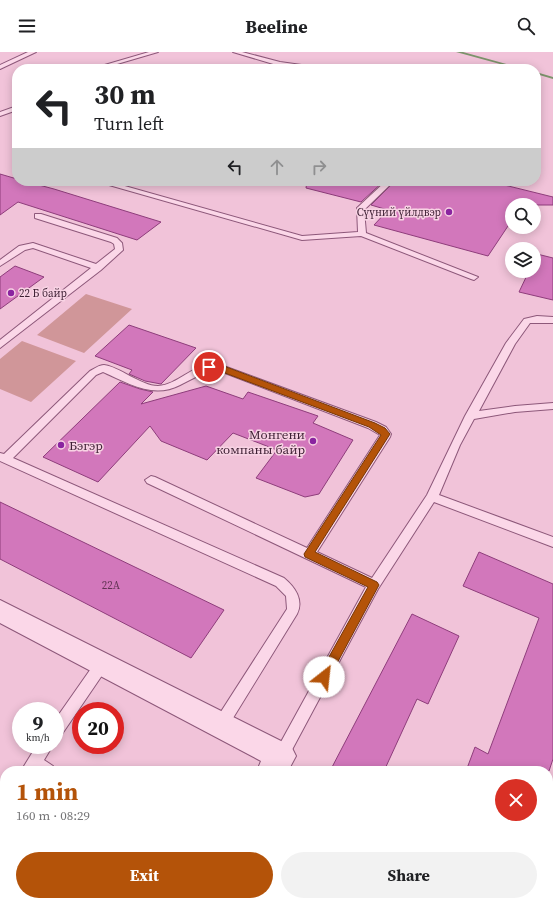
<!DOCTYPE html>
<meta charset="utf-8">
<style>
:root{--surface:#fff;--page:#f2f2f2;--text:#202124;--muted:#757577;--accent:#b45309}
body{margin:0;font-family:"Source Serif 4",serif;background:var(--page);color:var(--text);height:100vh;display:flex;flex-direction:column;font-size:15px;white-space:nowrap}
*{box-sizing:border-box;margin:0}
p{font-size:13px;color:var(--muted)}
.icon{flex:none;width:22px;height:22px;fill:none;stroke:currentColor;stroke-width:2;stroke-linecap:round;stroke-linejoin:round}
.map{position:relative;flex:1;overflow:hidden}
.panel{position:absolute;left:0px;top:714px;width:553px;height:140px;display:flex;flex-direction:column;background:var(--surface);border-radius:16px 16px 0 0;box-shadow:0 2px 10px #0003}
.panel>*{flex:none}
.hud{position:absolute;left:12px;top:12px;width:529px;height:122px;border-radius:16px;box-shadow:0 2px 10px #0003;background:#fff;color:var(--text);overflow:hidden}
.buttons{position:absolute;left:505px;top:146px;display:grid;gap:8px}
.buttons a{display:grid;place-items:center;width:36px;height:36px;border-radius:50%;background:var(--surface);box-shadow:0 2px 10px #0003;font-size:20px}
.speed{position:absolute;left:12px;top:650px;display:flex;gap:8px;font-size:20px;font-weight:700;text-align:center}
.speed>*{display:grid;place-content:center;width:52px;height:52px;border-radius:50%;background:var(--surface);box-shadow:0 2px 10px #0003;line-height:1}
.speed small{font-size:10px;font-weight:400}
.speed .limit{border:6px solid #d22;background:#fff;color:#111}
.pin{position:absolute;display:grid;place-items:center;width:34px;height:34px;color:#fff;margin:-17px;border:2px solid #fff;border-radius:50%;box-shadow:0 1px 4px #0007}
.me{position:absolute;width:44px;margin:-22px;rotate:29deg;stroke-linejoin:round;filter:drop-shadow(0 0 3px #0008)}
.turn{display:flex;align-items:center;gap:14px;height:84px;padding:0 16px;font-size:18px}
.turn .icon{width:52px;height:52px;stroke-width:2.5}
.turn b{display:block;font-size:28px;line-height:34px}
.lanes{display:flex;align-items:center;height:38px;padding:0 16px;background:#0003;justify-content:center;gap:20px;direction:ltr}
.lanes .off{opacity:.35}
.round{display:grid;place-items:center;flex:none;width:42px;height:42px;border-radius:21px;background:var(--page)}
.head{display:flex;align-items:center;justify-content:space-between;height:68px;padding:0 16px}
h1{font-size:24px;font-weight:700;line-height:30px;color:var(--accent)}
.primary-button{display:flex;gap:8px;margin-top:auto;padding:8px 16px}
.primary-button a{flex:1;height:46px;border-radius:24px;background:var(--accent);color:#fff;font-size:16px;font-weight:700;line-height:46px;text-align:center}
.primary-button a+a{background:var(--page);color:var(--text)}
header{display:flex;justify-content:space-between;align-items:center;height:52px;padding:0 16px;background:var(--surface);font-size:18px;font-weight:700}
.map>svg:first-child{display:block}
</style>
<header><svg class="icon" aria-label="menu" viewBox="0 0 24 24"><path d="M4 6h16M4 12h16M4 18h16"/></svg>Beeline<svg class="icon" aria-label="search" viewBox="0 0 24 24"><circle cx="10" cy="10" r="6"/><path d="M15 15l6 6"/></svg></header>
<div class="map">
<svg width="553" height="854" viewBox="0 0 553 854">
<rect width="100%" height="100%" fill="#f1c3d9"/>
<path fill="#d09699" d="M86,242L132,257L84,301L37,283Z
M22,289L76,309L31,350L0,337V307Z"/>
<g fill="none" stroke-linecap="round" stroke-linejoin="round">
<path fill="#7c936b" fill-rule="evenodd" d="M456,0H463L525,17H518Z
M536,20L553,25V27L536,22Z"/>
</g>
<path fill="#d277bb" stroke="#8e3d7b" d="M0,122L17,127V129H24L54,137L161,170L137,188L18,150L0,163Z
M307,129H384L361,150L306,136Z
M395,129H488L553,145V153H512V168L488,204L374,173L388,158L371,153Z
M537,202L553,206V248L519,240L529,219H534V208Z
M15,214L44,225L0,257V225Z
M129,273L196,296L161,332L145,329L129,322L132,318L95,304Z
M120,330L140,337L153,340L141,352L206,334L243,347L248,340L318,364L313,371L353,388L319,442L305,445L256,426L277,398L233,381L207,408L161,389L150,374L98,430L43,405Z
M0,450L224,558L191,606L0,507Z
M479,500L553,532V707L549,719H466L475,695L488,702L539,566L463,534Z
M412,562L459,584L428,652L417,647L384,719H330Z"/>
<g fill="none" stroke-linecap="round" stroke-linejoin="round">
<defs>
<path id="lane" d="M28,0H36L0,17V13Z
M149,0H158L100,17H91Z
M233,0H242L280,10L330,17L280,14Z
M17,54V58L0,64V60Z
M95,129H107L302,184L358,180L357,156L386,129H394L364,158L366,181L478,225L474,228L471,227L361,184L302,188Z
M35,162H41L117,186L122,191L123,198L101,218L0,296V288L91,216L33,196L25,198L0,214V208L19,194L33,191L96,212L115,197L114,192L111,190L35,166Z
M537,264L553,265V271H530L515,292L479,359L515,354L553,351V357L515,360L474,367L460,393L439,443L553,485V495L434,450L378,537L286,709L281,711L276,709L274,704L276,699L366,535L147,431L145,428L151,424L155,425L307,496L380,383L368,376L217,318C203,320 192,327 180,333C153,347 128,331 103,320L96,323L13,406L284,526C295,535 304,548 297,562L225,679L220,681L215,679L213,674L215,669L287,557L286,544L276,534L0,409V401L4,402L90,319C94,317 99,313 104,313C118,314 141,334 158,334C180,333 198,306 221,313L376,370L386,375L391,382L390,385L317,500L372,526L427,443L465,364L506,291L524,267Z
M102,606L107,608L109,612L107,616L60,685L55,687V668L97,608Z
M37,693H53L44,708L53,714L55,719H21Z
M101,849H122L124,854H103Z
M130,849H149L147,854H128Z"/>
<path id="street" d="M0,548L291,694L296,704L288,719H257L261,709L0,571Z
M185,849H217L215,854H183Z"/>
</defs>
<use href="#lane" stroke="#8d587a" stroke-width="2"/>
<use href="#street" stroke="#8d587a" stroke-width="2"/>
<use href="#lane" fill="#fbd7e8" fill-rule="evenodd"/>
<use href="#street" fill="#fbd7e8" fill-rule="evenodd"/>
</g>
<path fill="#b45309" stroke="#753606" d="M209,312L221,313L375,371L385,376L390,382L315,500L377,530L379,533L328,628L324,630L320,628L318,625L320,621L368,535L305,505L304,502L381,383L369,375L217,318L207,317V313Z"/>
<g fill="#8a24a0" stroke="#f8d3e4" stroke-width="1.5">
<circle cx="449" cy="160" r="4"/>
<circle cx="11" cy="241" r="4"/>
<circle cx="313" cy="389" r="4"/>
<circle cx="61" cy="393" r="4"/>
</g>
<g text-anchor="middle" stroke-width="3" stroke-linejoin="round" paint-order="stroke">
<g font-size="11" fill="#3c1e32" stroke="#f8d3e4" text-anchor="end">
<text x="441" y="164">Сүүний үйлдвэр</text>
<text x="19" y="245" text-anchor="start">22 Б байр</text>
</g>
<g font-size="11" fill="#623454">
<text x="111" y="537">22А</text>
</g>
<g font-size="13" fill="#3c1e32" stroke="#f8d3e4" text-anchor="end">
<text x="305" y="387">Монгени<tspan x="305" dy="15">компаны байр</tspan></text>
<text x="69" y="398" text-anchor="start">Бэгэр</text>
</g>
</g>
</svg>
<div class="buttons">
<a><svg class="icon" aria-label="search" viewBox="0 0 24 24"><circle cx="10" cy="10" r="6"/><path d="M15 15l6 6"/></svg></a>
<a><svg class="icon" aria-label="layers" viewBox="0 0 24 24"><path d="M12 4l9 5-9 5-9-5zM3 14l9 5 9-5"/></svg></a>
</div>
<div class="speed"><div>9<small>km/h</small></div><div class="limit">20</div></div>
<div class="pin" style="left:209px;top:315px;background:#d93025"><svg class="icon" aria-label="arrive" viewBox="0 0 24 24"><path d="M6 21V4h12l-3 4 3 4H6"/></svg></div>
<svg class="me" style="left:324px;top:625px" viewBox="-20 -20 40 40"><circle r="19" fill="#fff"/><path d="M0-13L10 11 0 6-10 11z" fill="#b45309"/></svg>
<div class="hud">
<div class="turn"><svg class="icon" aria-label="left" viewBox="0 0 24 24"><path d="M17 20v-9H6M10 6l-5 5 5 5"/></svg><div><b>30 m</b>Turn left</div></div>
<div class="lanes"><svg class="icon" aria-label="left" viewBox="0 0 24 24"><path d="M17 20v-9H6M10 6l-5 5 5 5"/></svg><svg class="icon off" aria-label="ahead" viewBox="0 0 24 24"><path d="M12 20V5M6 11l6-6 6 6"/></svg><svg class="icon off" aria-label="right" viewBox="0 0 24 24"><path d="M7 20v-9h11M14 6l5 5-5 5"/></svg></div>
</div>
<section class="panel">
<div class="head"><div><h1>1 min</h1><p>160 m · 08:29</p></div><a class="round" style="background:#d93025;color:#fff"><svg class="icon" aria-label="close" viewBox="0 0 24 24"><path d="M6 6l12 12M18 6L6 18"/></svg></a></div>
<div class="primary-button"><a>Exit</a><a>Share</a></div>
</section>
</div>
